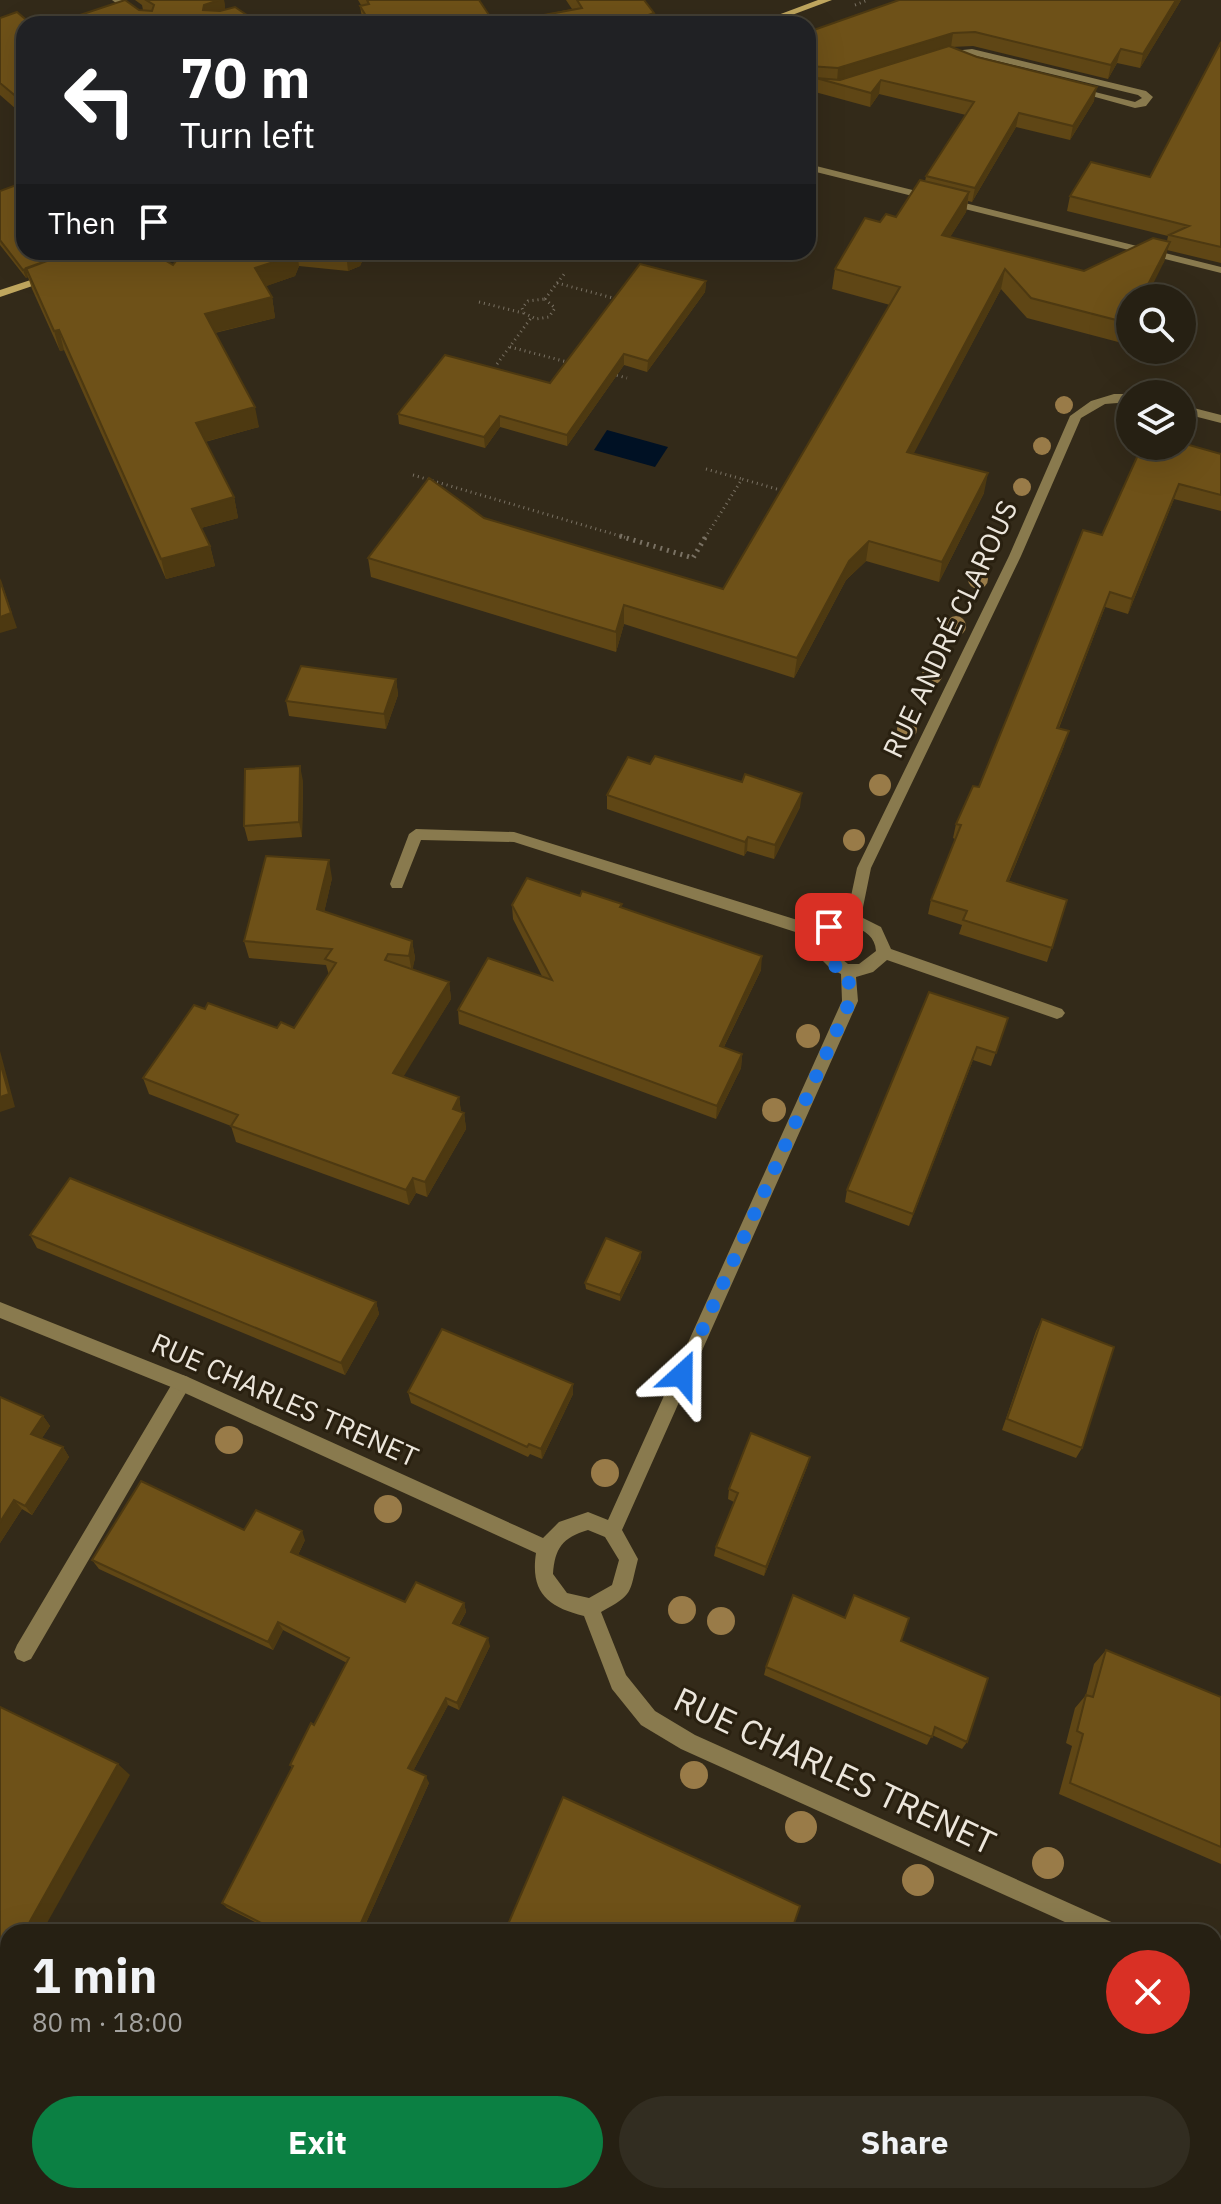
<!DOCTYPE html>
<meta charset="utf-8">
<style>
:root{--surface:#262013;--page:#322d21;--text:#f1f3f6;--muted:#a4a3a0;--line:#423e33;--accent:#0b8043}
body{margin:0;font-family:"IBM Plex Sans",sans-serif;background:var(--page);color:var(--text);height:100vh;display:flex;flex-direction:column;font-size:30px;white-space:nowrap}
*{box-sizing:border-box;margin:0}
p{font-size:26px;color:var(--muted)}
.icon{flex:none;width:44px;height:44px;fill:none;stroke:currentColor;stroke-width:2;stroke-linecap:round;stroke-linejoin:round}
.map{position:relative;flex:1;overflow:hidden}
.details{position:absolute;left:0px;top:1924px;width:1222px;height:280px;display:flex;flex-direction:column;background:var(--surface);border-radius:24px 24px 0 0;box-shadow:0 8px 32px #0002,0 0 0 2px var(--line)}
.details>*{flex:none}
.top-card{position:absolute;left:16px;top:16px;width:800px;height:244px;border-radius:24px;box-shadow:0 8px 32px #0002,0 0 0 2px var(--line);background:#202124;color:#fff;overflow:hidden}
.tools{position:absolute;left:1116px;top:284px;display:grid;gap:16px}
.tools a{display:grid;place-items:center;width:80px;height:80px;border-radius:50%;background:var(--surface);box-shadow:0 8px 32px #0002,0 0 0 2px var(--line);font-size:40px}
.pin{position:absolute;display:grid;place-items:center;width:68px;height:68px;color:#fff;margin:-34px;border-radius:16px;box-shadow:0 4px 12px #0006}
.me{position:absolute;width:88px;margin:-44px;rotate:24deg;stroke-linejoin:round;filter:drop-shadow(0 0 6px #0008)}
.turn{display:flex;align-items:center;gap:28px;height:168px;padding:0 32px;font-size:36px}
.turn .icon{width:104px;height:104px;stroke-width:2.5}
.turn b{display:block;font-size:56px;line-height:68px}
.then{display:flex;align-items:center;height:76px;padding:0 32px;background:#0003;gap:16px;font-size:30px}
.round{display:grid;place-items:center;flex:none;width:84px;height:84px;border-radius:42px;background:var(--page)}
.head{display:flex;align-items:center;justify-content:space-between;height:136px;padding:0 32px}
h1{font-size:48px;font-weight:700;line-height:60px}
.button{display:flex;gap:16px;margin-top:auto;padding:16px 32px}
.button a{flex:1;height:92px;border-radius:48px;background:var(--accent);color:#fff;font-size:32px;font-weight:700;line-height:92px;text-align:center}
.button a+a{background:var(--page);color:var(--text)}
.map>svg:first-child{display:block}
</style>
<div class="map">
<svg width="1221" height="2204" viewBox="0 0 1221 2204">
<rect width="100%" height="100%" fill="#332a19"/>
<path fill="#001124" d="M607,430L668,447L655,467L594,450Z"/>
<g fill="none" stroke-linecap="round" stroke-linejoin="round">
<path stroke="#7a7264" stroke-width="3" stroke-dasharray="1 4" stroke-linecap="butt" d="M855,5L868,0
M557,283L565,273
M545,299L555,308L549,317L536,319L524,313L522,308L528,301Z
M545,299L557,283L613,298
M479,302L523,313
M510,347L571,363
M497,364L531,318
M612,374L627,378
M706,469L742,479
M413,475L627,538
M705,538L742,479L787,492"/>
<path stroke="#7a7264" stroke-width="5" stroke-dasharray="2 5" stroke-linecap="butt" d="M620,536L693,558L706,536"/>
<path fill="#897a4e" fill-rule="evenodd" d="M112,0H123L155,24H144Z
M972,49L1146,91L1153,97L1146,106L1135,108L1070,90L1075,87L1135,102L1142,98L1138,95L972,55L944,58L939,55L944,52Z
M808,83L838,85L843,88L838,91L808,89Z
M182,1375L188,1377L191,1383L188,1389L31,1659L24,1662L17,1659L14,1652L17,1645L176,1377Z"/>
<path fill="#897a4e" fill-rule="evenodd" d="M808,164L1221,267V273L808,170Z
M1114,394H1130V402L1105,404L1081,418L1021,556L871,868L861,917L881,927L891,949L1062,1009L1065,1013L1062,1017L1057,1019L887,960L873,972L856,977L858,1001L622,1530L638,1559C629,1594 634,1594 601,1612L626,1675L655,1711L695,1735L1118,1925L1121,1932H1087L681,1749L641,1725L612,1689L584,1616C548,1607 530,1593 536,1553L176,1389L0,1318V1302L188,1377L543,1538L559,1522L588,1512L608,1520L842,1001L841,974L831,969L816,954L814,938L514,842L421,840L402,888H392L390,884L409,834L416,829L514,832L820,927L829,920L847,915L857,868L1009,556L1070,416L1091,401ZM853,926C866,931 875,937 876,951L859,964H848L828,948C828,932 839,928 853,926ZM588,1530L605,1537L619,1560L612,1585L589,1598L567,1593L553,1574C555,1548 562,1538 588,1530Z
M1182,405L1221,415V423L1182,413Z
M1214,1966L1221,1969V1992L1214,1989Z"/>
<path fill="#bfa65e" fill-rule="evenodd" d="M818,0H832L768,24H754Z
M49,274L55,277L53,279L0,297V290Z"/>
</g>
<g fill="#997b48">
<circle cx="1064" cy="405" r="9"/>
<circle cx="1042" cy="446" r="9"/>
<circle cx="1022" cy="487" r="9"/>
<circle cx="978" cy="579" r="10"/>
<circle cx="956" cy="626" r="10"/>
<circle cx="932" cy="675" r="10"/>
<circle cx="907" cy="729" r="10"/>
<circle cx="880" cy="785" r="11"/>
<circle cx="854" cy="840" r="11"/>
<circle cx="808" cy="1036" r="12"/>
<circle cx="774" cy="1110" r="12"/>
<circle cx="229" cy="1440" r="14"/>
<circle cx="605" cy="1473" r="14"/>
<circle cx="388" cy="1509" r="14"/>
<circle cx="682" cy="1610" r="14"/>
<circle cx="721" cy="1621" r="14"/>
<circle cx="694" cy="1775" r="14"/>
<circle cx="801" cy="1827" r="16"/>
<circle cx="1048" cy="1863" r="16"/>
<circle cx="918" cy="1880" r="16"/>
</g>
<path fill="#5f4615" d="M135,0H224L225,9L260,24L139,10H143L142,5Z
M358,0H479L495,24L572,9L566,0H644L654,24H363L360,6L361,5Z
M1181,0L1140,68L1117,63L1108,79L973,46L951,47L1094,101L1070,140L1016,127L972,202L968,201L966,212L950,237L1084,271L1167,241L1168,236L1067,211L1070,196L1150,177L1221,42V263L1167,250L1164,262L1130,298V329L1122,343L1027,318L1001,289L913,454L984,493L939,582L866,561L846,580L794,678L624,624L616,652L371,577L368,558L484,518L723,589L890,305L832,289L835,269L880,222L896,217L925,182L926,176L966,115L879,94L870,107L815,92L816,81L808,80V32Z
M0,18L24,24V116L0,95Z
M0,191L24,252L173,265L183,252H366L360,266L348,271L299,266L295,276L266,286L272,297L275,318L215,333L259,427L205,442L234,497L238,518L201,528L210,546L215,566L166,579L64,350L60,351L32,289L28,277L26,278L0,245Z
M706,281L705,292L647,372L624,365L567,446L500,427L485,448L399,424L398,414L550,383Z
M1221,454V511L1174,499L1128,614L1105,607L1059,728L1064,746L1009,881L1067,900L1047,962L959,934L962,925L928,914L931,900L955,839L953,838L956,824L979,787L1102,535Z
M396,679L398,695L386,729L289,716L286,701Z
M303,781L302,837L248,841L244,826Z
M607,795L800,807L774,859L747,851L744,856L607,809Z
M332,878L324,912L412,941L415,958L412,969L449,982L451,999L403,1076L459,1097L461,1112L464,1113L466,1129L427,1197L416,1193L409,1205L236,1142L231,1126L149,1094L143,1078L277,1028H294L329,975L326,965L249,958L244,941Z
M580,896L622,908L761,970L724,1047L742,1054L741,1068L716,1119L459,1024L458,1010L543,978L513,919L512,905Z
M929,992L1008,1018L991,1066L973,1060L909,1226L845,1202L847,1190Z
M30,1235L376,1302L379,1314L345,1375L37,1248Z
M641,1258L620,1301L586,1289L585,1283Z
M1042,1319L1082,1448L1076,1458L1002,1430L1036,1331Z
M408,1392L573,1394L542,1459L530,1454L528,1457L411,1403Z
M0,1397L43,1416L50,1426L42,1438L63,1447L69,1457L32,1515L22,1509L0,1543Z
M810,1457L807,1467L764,1576L714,1556L716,1547L734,1502L728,1499L729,1489Z
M305,1540L298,1555L405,1602L464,1603L466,1612L459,1625L490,1646L459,1710L448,1705L413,1771L429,1783L362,1932H275L227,1908L222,1903L292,1768L290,1765L314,1725L347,1663L283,1630L273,1650L99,1569L92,1560Z
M901,1641L967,1742L962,1749L932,1735L927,1745L764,1675L766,1667Z
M1106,1650L1221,1697V1864L1059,1794L1072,1746L1066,1743L1075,1708L1086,1695L1094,1664Z
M1045,2196H1214L1221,2204H1062Z"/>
<path fill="#4d3911" d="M219,0H224L226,15L203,10L204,5Z
M1176,0H1181L1140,68L1143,54Z
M654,13V24H623Z
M953,33L951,47L837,82L838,68Z
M1121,49L1117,63L1108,79L1111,65Z
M881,80L879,94L870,107L871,93Z
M1097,87L1094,101L1070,140L1073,126Z
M1019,113L1016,127L972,202L975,188Z
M969,192L966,212L939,255L942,235Z
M1170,242L1164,262L1146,298H1141Z
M294,252H297L299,266L295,276L258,289L255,268Z
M346,252H366L360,266L348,271Z
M26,269L28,277L26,278L23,270Z
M1005,269L1001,289L904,472L907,452Z
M706,281L705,292L647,372L648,361Z
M272,297L275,318L209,334L205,314Z
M1130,319V329L1122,343L1128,323Z
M59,330L64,350L60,351L54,331Z
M624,354V365L567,446V435Z
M255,407L259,427L200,443L196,423Z
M500,416V427L485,448L484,437Z
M988,473L984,493L939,582L942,562Z
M1179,484L1174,499L1128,614L1132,599Z
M234,497L238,518L197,529L192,509Z
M869,541L866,561L846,580L794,678L797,658L849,561Z
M210,546L215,566L166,579L161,559Z
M0,578L17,628L0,633Z
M1110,592L1105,607L1053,742L1057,728Z
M624,605V624L616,652V632Z
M396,679L398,695L386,729L384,714Z
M1069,731L1064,746L1003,895L1007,881Z
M300,766L303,781L302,837L299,822Z
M802,793L800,807L774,859L775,845Z
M748,837L747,851L744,856L745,842Z
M329,860L332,878L321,926L317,909Z
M412,941L415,958L412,973L409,956Z
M762,956L761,970L718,1059L720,1046Z
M449,982L451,999L396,1089L393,1073Z
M977,1047L973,1060L909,1226L913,1214Z
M0,1051L15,1107L0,1112Z
M742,1054L741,1068L716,1119L717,1106Z
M459,1097L461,1113L453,1109Z
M464,1113L466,1129L427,1197L425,1182Z
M413,1178L416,1193L409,1205L406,1190Z
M641,1252V1258L620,1301V1295Z
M376,1302L379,1314L345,1375L341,1363Z
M573,1384V1394L542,1459L541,1449Z
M43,1416L50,1426L38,1444L31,1434Z
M63,1447L69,1457L32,1515L25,1506Z
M810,1457L807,1467L764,1576L766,1567Z
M14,1500L22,1509L0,1543V1522Z
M302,1531L305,1540L295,1561L291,1552Z
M464,1603L466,1612L455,1631L453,1623Z
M278,1622L283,1630L273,1650L268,1642Z
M488,1638L490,1646L459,1710L457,1703Z
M446,1698L448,1705L411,1775L408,1768Z
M118,1764L130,1775L42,1932H24Z
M426,1776L429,1783L362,1932H357Z
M8,1960V1993L0,2007V1974Z"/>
<path fill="#6e5118" stroke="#4d3911" stroke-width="2" d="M125,0L139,10L152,11L154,5L146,0H219L204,5L203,10L220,11L235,7L260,24H53Z
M367,0H479L495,24L582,8L577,0H644L654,13L623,24H371L360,6L369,4Z
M899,0H1176L1143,54L1121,49L1111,65L975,32L953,33L838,68L809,66L808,68V32Z
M17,12L31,24H24V103L0,83V18Z
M1221,42V247L1169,235L1189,226L1070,196L1091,162L1150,177Z
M949,46L977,57L1097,87L1073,126L1019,113L975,188L926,176L974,102L881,80L871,93L816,78L840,80Z
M920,180L969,192L942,235L1084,271L1153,238L1170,242L1141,298H1130V319L1128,323L1031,298L1005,269L907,452L988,473L942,562L869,541L849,561L797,658L624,605L616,632L368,558L429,478L484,518L723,589L900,287L835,269L865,218L880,222L886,214L896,217Z
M19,184L24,187V252H71L23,270L0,240V191Z
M71,252H151L173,265L183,252H294L292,256L255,268L272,297L205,314L255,407L196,423L234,497L192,509L210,546L161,559L59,330L54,331L26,268Z
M640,264L706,281L648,361L624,354L567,435L500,416L484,437L398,414L445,355L550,383Z
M1182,443L1221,454V495L1179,484L1132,599L1110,592L1057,728L1069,731L1007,881L1067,900L1052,948L963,920L967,911L931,900L961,825L956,824L973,786L979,787L1083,530L1102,535L1142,446H1182Z
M0,580L11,613L0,617Z
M301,666L396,679L384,714L286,701Z
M655,756L742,782L745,774L802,793L775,845L748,837L745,842L607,795L628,757L650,764Z
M300,766L299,822L244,826L245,769Z
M266,856L329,860L317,909L412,941L409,956L388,954L385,960L449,982L393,1073L459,1097L453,1109L464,1113L425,1182L413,1178L406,1190L231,1126L238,1115L143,1078L194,1005L205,1009L208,1003L277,1028L281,1022L294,1028L336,963L325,959L332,949L244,941Z
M527,878L580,896L582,891L622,904L620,907L762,956L720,1046L742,1054L717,1106L458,1010L488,958L552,980L512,905Z
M929,992L1008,1018L996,1053L977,1047L913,1214L847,1190Z
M0,1062L9,1094L0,1097Z
M70,1178L376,1302L341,1363L30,1235Z
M606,1238L641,1252L620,1295L585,1283Z
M1042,1319L1114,1347L1082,1448L1007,1419Z
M442,1329L573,1384L541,1449L529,1444L527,1447L408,1392Z
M0,1397L43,1416L31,1434L63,1447L25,1506L14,1500L0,1522Z
M751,1433L810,1457L766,1567L716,1547L738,1493L729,1489Z
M141,1481L244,1530L256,1510L302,1531L291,1552L405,1602L416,1582L464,1603L453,1623L488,1638L457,1703L446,1698L408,1768L426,1776L357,1932H279L222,1903L293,1766L290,1765L311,1723L314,1725L349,1658L278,1622L268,1642L92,1560Z
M793,1595L845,1618L854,1595L909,1618L901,1641L988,1678L967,1742L935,1727L932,1737L766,1667Z
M1106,1650L1221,1697V1847L1070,1783L1083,1734L1077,1731L1086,1695L1093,1697Z
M0,1707L118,1764L24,1932H8V1960L0,1974Z
M563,1797L800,1906L791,1932H511L506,1929Z
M1214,2073L1221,2077V2204H1122L1118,2202L1117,2204H1077L1061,2196H1214Z
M538,2196H699L696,2204H534Z"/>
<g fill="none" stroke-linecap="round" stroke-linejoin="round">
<path stroke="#1a73e8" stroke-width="14" stroke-dasharray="0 25.2" d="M682,1375L850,1001L848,971L833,965L821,950L822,934L829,927"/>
</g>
<g text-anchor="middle" stroke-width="6" stroke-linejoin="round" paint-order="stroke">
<g font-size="28" fill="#ece6dc" stroke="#292010">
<text transform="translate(950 629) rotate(-65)" y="10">RUE ANDRÉ CLAROUS</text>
<text transform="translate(285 1400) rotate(24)" y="10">RUE CHARLES TRENET</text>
</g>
<g font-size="34" fill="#ece6dc" stroke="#292010">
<text transform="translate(835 1771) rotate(25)" y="12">RUE CHARLES TRENET</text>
</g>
</g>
</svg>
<div class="tools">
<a><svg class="icon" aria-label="search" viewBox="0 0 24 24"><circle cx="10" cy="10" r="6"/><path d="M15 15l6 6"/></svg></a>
<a><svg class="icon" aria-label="layers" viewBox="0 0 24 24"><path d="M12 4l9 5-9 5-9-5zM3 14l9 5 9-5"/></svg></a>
</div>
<div class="pin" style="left:829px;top:927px;background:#d93025"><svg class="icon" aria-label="arrive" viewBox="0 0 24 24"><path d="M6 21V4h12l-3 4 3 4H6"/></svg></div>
<svg class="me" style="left:682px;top:1375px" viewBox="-20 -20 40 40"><path d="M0-17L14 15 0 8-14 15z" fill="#1a73e8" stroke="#fff" stroke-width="4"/></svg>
<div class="top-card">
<div class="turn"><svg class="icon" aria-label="left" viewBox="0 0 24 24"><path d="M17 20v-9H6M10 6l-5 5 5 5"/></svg><div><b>70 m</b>Turn left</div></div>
<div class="then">Then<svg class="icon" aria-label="arrive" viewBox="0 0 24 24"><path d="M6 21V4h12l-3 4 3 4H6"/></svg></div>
</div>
<section class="details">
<div class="head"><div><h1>1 min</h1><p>80 m · 18:00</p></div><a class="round" style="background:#d93025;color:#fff"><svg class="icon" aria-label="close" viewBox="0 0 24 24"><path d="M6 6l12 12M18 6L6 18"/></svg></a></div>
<div class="button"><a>Exit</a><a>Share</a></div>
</section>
</div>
